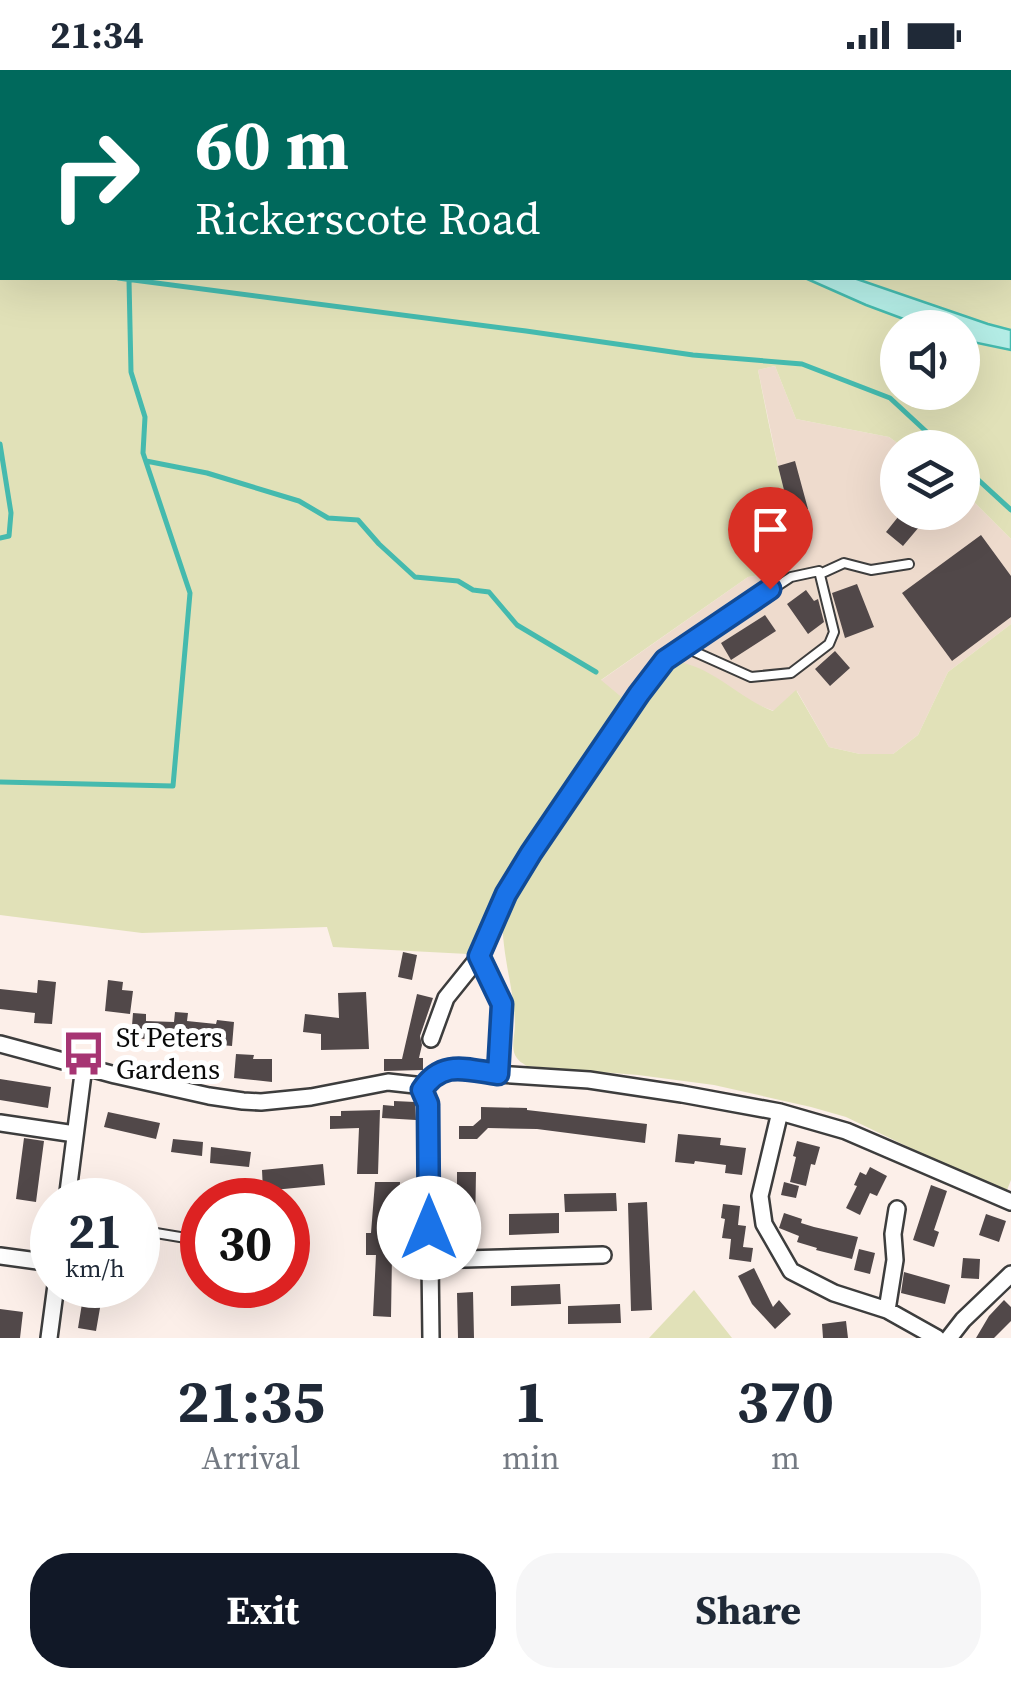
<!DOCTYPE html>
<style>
:root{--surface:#fff;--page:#f6f6f7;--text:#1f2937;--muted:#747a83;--accent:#111827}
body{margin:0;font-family:"Source Serif 4",serif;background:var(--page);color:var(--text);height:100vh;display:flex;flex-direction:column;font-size:38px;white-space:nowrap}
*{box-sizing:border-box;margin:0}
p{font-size:32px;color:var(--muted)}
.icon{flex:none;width:55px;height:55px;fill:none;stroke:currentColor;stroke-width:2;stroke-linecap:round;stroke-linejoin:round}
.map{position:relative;height:1268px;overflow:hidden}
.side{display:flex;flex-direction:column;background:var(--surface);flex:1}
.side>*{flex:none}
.hud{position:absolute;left:0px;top:0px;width:1012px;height:210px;box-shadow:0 10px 40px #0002;background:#00695c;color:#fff;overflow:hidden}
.fabs{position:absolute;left:880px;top:240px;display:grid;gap:20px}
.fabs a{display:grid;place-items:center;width:100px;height:100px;border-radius:50%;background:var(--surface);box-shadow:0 10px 40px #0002;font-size:50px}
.speed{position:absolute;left:30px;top:1108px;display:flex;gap:20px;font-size:50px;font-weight:700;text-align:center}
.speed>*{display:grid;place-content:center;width:130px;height:130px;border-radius:50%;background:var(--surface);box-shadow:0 10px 40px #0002;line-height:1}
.speed small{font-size:25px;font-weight:400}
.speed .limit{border:15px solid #d22;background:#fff;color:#111}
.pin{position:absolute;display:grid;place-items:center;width:85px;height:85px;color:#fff;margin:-102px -42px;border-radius:50% 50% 50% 0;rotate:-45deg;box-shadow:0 0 10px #0007}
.pin .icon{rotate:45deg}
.me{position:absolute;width:110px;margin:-55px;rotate:0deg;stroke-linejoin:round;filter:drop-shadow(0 0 8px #0008)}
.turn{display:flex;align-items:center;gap:35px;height:210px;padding:0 30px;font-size:45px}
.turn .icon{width:130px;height:130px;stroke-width:2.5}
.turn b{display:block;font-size:70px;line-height:85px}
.eta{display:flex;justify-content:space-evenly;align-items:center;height:170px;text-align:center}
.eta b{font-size:60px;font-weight:700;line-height:70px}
.primary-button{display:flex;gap:20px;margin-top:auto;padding:20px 30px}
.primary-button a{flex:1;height:115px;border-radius:40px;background:var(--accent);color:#fff;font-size:40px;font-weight:700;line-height:115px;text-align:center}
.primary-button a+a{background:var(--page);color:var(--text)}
.status{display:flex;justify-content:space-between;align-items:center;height:70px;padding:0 50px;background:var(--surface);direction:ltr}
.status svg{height:28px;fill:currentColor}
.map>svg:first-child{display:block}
</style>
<div class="status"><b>21:34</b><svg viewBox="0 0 49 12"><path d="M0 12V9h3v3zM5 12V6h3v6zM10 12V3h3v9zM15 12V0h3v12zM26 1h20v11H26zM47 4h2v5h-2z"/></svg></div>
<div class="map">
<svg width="1011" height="1268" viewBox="0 0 1011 1268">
<rect width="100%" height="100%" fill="#fcefe9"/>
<path fill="#eedbcd" d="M775,296L796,349L889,367L903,377L898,378V442H962L963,421L1011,469V554L948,602L918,665L893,684H860L829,677L797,621L774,641L758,635L678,593L637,640L600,611L748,507L777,502L802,478L790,444L778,396L758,300Z"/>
<path fill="#e1e1b8" d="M0,0H297L298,2H2V208H805L866,235L925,257L898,258V322H962L963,270L1011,280V469L963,421L962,378L903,377L889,367L796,349L775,296L758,300C770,360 781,420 802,478L777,502L748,507L601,610L625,630L527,776L468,884L333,877L327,857L142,863L0,845Z
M318,0H1011V260L988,254L854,208H1010V2H319Z
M1011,554V1110L1007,1120L973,1108L846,1047L811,1037L714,1015L638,1005L527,996C522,993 518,991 515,985C511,976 515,964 515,954C514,916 500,880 503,842L634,638L638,640L678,592C713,597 740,629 773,641L796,620L829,677L860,684H893L918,665L948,602Z
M694,1220L732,1268H649Z"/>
<path fill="#b4ede6" stroke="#45baae" stroke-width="2.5" d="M805,208H854L988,254L1011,260V280L963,270L962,258L925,257L866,235Z"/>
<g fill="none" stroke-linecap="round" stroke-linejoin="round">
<path stroke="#45baae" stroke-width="5" d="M0,183L2,184
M118,208L526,261L693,285L802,294L890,328L944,378
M0,374L11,443L9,466L0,468
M146,391L207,403L299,431L328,448L358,450L379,474L415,507L458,511L473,520L489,522L517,555L596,602
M962,395L1011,440
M0,712L173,716L190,523L143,383L145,347L131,302L129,210"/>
</g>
<path fill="#514849" d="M795,391L808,439L790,444L778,396Z
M902,442L919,457L903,476L886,462Z
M981,465L1011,506V547L952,591L902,523Z
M857,514L874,557L845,568L832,523Z
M806,520L814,531L818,529L824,552L808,564L787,534Z
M765,545L776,561L731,590L721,573Z
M835,581L850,598L830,616L815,599Z
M403,882L417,885L412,910L398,907Z
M38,910L56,912L52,954L34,953L35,943L0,939V919L37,923Z
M108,910L123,912L122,920L133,921L130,944L105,941Z
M366,922L369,979L321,980V964L303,962L305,944L339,948L338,923Z
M417,924L433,928L420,966L422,975L419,988H423V1000L384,1001V989H402Z
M175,942L188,943L187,951L216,954L217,950L234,952L232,976L198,973V976L184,974V972L131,968L133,943L146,944V951L174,952Z
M236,984L254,985L253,989H272V1012L234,1008Z
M0,1009L51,1017L48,1038L0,1030Z
M394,1031L415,1032L416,1050L382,1048L383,1035L394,1036Z
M481,1037L527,1038V1040L647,1054L645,1073L537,1059L488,1058L477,1069H459V1056H473L481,1049Z
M380,1040L378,1104H357L359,1058L330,1059V1046H341V1041Z
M108,1042L160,1053L156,1069L104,1057Z
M678,1064L721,1068L720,1075L746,1078L742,1105L725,1103L726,1095L695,1091L694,1094L675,1092Z
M24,1068L44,1071L36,1132L16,1129Z
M173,1069L203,1072L202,1086L171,1082Z
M797,1071L820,1077L815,1095L811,1094L806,1116L790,1112L796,1087L793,1086Z
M211,1077L251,1082L249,1097L210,1093Z
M323,1094L325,1115L263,1121L262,1100Z
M870,1097L887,1106L877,1126L870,1123L860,1145L846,1138L857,1116L854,1115L860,1102L866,1105Z
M457,1102H476L475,1162H457Z
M375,1112H400L397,1186H392L391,1247L373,1246L376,1185H366V1163H371Z
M784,1112L799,1116L796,1128L781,1125Z
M931,1115L947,1121L934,1160L939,1162L934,1177L913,1170Z
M616,1123L617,1141L565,1142L564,1124Z
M647,1132L652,1240L631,1241L628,1133Z
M723,1134L740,1136L738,1155L746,1156L743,1177L753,1178L751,1192L729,1189L731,1169L722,1168L725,1149L721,1148Z
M559,1143V1163L509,1165V1144Z
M784,1143L802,1149L801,1153L814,1157L858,1167L852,1189L816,1180L817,1178L797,1172L799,1166L779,1158Z
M986,1144L1006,1151L999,1172L979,1165Z
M192,1173L202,1175V1197L187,1193Z
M859,1179L875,1183L870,1204L854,1200Z
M963,1188L980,1189L979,1209L961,1208Z
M754,1198L773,1237L779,1230L791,1244L775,1259L752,1234L738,1206Z
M904,1202L950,1215L945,1234L901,1223Z
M560,1214L561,1234L511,1236V1216Z
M85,1215H104L96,1261L78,1258Z
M473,1222L474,1268H458L457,1223Z
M1004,1230L1011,1237V1251L994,1268H976L989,1246Z
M620,1234L621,1253L568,1254V1236Z
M0,1239L23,1242L20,1268H0Z
M846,1251L848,1268H823L822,1254Z"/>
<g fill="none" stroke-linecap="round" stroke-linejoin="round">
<defs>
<path id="service" d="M820,504L844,493L871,500L909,494
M479,887L506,823L531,783L639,624L665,590L791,507L819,501L834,562L829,574L791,603L751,607L684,577
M138,1160L186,1168"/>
<path id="minor" d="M431,969L446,928L479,887L502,934L498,1004
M0,974L115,1005L209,1026L243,1031L261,1032L311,1027L388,1012L415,1015L422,1020L433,1005L443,1000L456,998L498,1004L589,1010L682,1024L780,1042L846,1061L1011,1132
M422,1020L428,1034L431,1268
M780,1042L760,1126L764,1154L791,1201L834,1223L887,1240L937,1268
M0,1053L75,1064
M67,1130L84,996
M0,1186L52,1193
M429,1190L603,1185
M887,1240L895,1190L893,1164L897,1139
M49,1268L56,1215
M949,1268L963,1250L1011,1204"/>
</defs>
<use href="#service" stroke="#3d3d3d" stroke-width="12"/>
<use href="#minor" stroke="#3d3d3d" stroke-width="20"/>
<use href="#service" stroke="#fff" stroke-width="8"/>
<use href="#minor" stroke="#fff" stroke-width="15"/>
</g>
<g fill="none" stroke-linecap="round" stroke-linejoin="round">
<defs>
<path id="route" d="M429,1158L428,1034L422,1020C442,989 467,1000 498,1004L502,934L479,886L506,824L531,783L639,624L665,590L770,519"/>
</defs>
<use href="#route" stroke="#114b97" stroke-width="25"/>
<use href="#route" stroke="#1a73e8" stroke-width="18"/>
</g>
<defs>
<symbol id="bus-bare" viewBox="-9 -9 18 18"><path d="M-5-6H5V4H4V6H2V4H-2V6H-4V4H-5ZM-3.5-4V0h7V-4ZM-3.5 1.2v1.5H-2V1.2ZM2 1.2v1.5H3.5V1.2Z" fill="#a63573" stroke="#fff" stroke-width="2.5" paint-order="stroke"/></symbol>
</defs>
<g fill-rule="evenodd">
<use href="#bus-bare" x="52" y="952" width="63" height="63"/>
</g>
<g text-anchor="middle" stroke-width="10" stroke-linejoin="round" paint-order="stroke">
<g font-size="28" fill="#0a0a0a" stroke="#fff" text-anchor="start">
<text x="116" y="977">St Peters<tspan x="116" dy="32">Gardens</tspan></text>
</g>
</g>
</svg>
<div class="fabs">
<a><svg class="icon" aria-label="sound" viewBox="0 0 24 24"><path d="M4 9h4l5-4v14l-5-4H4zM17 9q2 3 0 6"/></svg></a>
<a><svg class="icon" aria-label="layers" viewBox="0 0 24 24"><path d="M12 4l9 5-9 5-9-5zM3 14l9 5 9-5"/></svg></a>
</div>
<div class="speed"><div>21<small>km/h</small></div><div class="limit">30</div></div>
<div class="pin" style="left:770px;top:519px;background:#d93025"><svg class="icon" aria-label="arrive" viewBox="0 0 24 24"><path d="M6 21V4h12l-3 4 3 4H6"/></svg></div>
<svg class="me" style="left:429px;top:1158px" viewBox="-20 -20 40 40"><circle r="19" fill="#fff"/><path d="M0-13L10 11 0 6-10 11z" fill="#1a73e8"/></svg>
<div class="hud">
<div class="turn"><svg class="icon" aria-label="right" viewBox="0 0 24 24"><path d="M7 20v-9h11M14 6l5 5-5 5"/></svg><div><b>60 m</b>Rickerscote Road</div></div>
</div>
</div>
<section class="side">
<div class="eta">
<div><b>21:35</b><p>Arrival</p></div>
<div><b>1</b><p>min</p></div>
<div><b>370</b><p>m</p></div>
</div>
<div class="primary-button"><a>Exit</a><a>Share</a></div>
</section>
